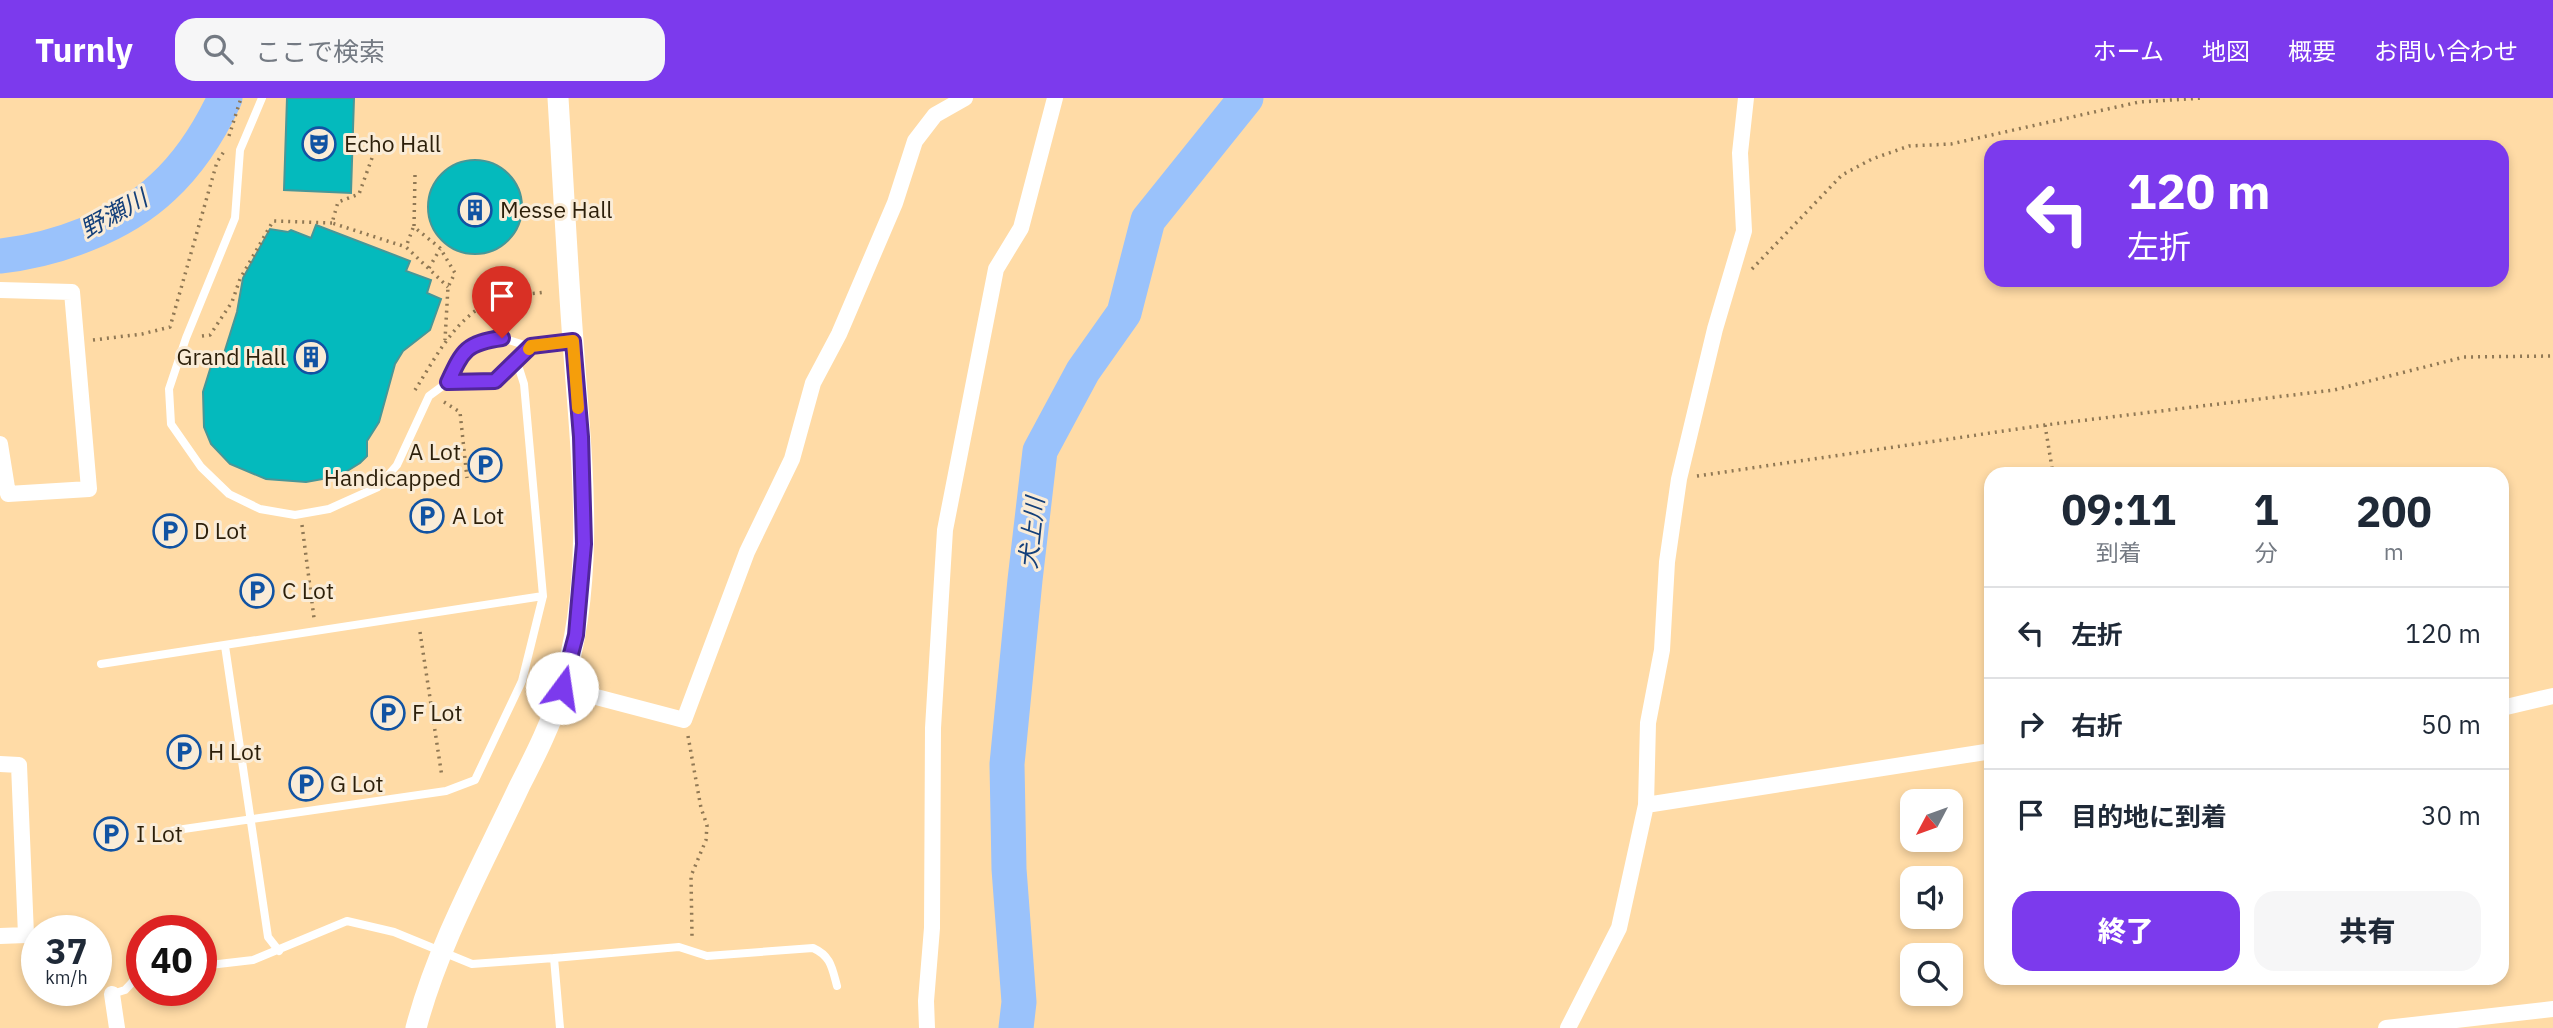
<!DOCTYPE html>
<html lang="ja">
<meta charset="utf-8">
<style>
:root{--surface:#fff;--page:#f6f6f7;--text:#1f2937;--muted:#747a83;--line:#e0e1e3;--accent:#7c3aed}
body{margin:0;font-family:"IBM Plex Sans","Noto Sans JP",sans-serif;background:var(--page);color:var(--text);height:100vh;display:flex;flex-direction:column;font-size:26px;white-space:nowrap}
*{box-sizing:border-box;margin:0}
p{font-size:23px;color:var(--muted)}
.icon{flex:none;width:38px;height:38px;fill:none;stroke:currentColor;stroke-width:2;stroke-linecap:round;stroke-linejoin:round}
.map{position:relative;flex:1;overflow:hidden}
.details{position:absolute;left:1984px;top:369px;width:525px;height:518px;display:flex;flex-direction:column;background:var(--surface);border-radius:21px;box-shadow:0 4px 10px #0003}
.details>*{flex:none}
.guide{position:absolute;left:1984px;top:42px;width:525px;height:147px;border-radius:21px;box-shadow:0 4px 10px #0003;background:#7c3aed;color:#fff;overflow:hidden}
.needle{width:46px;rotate:229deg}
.controls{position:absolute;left:1900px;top:691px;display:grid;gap:14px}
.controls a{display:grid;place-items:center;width:63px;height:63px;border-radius:14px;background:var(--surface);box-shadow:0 4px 10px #0003;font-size:35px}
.speed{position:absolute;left:21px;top:817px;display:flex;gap:14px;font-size:35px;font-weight:700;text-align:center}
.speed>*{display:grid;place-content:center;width:91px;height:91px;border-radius:50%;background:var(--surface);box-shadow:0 4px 10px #0003;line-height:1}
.speed small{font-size:18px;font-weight:400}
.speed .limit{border:10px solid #d22;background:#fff;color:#111}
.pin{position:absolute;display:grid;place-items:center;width:60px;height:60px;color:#fff;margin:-72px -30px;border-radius:50% 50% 50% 0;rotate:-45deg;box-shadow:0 0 7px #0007}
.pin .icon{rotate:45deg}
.me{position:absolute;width:77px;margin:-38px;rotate:14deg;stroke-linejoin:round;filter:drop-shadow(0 0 5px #0008)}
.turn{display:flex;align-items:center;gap:24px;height:147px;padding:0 28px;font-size:32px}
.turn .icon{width:91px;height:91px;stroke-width:2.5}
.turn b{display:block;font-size:49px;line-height:60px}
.eta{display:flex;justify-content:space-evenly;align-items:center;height:119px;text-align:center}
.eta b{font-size:42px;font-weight:800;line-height:49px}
.cta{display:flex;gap:14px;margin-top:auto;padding:14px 28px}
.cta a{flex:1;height:80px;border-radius:21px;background:var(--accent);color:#fff;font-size:28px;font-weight:800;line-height:80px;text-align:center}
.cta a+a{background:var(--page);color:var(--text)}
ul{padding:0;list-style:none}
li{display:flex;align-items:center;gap:21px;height:91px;padding:0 28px;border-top:2px solid var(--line)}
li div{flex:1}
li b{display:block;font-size:26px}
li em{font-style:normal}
header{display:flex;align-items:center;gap:42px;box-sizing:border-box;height:98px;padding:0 35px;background:var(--accent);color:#fff}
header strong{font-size:33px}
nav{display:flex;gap:38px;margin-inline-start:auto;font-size:24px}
.search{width:490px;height:63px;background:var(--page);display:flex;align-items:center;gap:18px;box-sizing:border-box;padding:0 24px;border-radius:21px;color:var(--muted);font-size:26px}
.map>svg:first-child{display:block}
</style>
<header>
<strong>Turnly</strong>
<div class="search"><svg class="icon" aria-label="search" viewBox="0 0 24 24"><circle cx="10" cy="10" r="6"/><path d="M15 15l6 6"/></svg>ここで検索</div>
<nav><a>ホーム</a><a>地図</a><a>概要</a><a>お問い合わせ</a></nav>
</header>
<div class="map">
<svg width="2553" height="930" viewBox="0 0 2553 930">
<rect width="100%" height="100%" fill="#ffdba6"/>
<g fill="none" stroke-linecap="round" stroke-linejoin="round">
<path stroke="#9ac2fb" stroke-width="35" d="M0,158C56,152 122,128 163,89C189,65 210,32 225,0
M1016,930L1019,904L1009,771L1007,666L1025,482L1040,353L1083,273L1124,215L1148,122L1246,0"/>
</g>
<path fill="#04babd" stroke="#479798" stroke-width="2" d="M287,0H354L351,95L284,92Z
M428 109a47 47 0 1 1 94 0a47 47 0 1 1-94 0Z
M316,127L410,163L406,173L431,182L427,195L441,201L430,232L403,253L395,266L379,324L367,343V358L360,365L339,378L306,384L266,381L230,366L211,346L204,329L203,294L212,265L220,268L237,214L243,180L270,131L288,134L291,132L311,140Z"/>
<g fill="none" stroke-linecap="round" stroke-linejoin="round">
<path stroke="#907854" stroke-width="3.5" stroke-dasharray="2 5" stroke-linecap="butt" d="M229,38L241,0
M372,60L359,96L338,104L332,125L406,149
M415,77L414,129L440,150L455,175L448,189L445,242
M413,130L406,149L448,189
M429,170L440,151
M1752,171L1842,77L1872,61L1909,48L1951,46L2139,4L2203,0
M202,238L210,237L232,204L240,181L273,123L332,125
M93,242L142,236L170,229L217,64L225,52
M415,292C438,256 460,209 506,199C518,196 532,196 545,194
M444,304L460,314L467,380
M2045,327L2053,376
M1697,378L2045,327L2334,292L2464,259L2553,258
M302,427L314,520
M420,534L442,679
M688,638L701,710L707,727L706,742L691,778L692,838"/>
<path stroke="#fff" stroke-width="8" d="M262,0L240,52L235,120L186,240L169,291L171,326L201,369L229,396L260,411L295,417L329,411L378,389L397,367L429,298L448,284
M531,249L495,283L448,284L459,260L477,244L502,240L531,249L573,243
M225,548L268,839L279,853
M101,566L543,498
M170,733L446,693L475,682L522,583L543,498L524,286L517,264
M201,868L253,862L347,823L394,834L472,866L554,860
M112,896L125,892L142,874
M560,930L554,860L679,849L707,858L813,850C831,858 832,870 837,888"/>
<path stroke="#fff" stroke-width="16" d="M0,192L72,194L89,391L8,396L0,346
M562,590L684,622L747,454L792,361L813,285L839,236L895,105L915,43L935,17L965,0
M2502,610L2553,598
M0,666L19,667L26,837L0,838
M1646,707L1992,653
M112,896L117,930
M927,930L926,903L932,830L933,630L945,432L996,171L1021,130L1055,0
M1568,930L1619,830L1646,707L1648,625L1662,552L1667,464L1679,381L1715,231L1744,133L1740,55L1746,0
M2386,930L2553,911"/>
<path stroke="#fff" stroke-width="21" d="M416,930C438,846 483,766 520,687C536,656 552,624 562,590C597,478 581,358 573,243C567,162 563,81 558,0"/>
</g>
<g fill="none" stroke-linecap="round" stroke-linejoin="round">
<defs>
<path id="route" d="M502,240C466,245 463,252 448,284L495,283L531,248L573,243L581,339L584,446L576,537L562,590"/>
</defs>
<use href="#route" stroke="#51269a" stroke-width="18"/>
<use href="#route" stroke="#7c3aed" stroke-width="12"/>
<path stroke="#f59e0b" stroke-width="12" d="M529,251L531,248L573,243L578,310"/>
</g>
<defs>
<symbol id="theatre-ring" viewBox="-11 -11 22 22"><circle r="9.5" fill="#faecd7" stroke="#1153a3" stroke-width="1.5"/><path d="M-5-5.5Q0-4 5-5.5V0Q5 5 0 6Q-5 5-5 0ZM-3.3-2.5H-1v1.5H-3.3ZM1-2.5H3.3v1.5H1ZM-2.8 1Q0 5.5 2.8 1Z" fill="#1153a3"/></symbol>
<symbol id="building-ring" viewBox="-11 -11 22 22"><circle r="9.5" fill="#faecd7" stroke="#1153a3" stroke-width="1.5"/><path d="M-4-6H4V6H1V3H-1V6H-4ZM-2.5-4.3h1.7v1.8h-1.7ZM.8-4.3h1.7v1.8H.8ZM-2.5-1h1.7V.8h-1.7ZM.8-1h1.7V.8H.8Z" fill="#1153a3"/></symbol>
<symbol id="parking-ring" viewBox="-11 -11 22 22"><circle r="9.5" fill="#faecd7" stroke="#1153a3" stroke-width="1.5"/><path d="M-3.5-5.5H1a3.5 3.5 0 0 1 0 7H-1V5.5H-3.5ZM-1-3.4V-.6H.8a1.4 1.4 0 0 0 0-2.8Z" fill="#1153a3"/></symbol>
</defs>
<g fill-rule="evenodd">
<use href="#theatre-ring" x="300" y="27" width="38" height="38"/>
<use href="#building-ring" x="456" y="93" width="38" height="38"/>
<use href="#building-ring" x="292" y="240" width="38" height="38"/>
<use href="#parking-ring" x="466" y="348" width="38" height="38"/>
<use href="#parking-ring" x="408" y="399" width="38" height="38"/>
<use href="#parking-ring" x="151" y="414" width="38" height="38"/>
<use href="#parking-ring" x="238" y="474" width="38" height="38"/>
<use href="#parking-ring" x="369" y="596" width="38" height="38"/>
<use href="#parking-ring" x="165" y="635" width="38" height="38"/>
<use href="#parking-ring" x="287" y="667" width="38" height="38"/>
<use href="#parking-ring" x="92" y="717" width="38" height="38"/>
</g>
<g text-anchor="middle" stroke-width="6" stroke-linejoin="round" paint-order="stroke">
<g font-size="23" fill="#2c1f0a" stroke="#faecd7" text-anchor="start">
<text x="344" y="54">Echo Hall</text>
<text x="500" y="120">Messe Hall</text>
<text x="286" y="267" text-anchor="end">Grand Hall</text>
<text x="461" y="362" text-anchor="end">A Lot<tspan x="461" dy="26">Handicapped</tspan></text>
<text x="452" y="426">A Lot</text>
<text x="194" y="441">D Lot</text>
<text x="282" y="501">C Lot</text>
<text x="412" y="623">F Lot</text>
<text x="208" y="662">H Lot</text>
<text x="330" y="694">G Lot</text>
<text x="136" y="744">I Lot</text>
</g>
<g font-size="24" font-style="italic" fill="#14407a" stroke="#faecd7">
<text transform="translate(114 116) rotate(-29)" y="8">野瀬川</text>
<text transform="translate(1032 435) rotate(-84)" y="8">犬上川</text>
</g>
</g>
</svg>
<div class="controls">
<a><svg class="needle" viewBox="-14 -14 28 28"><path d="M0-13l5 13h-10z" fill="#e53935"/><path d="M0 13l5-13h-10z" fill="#747a83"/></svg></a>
<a><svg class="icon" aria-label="sound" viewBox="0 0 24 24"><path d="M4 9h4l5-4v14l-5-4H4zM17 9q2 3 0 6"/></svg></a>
<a><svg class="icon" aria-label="search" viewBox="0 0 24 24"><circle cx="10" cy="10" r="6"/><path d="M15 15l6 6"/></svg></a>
</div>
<div class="speed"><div>37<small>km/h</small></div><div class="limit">40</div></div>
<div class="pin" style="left:502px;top:240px;background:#d93025"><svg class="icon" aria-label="arrive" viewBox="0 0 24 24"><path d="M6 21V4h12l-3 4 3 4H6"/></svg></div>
<svg class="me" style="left:562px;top:590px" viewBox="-20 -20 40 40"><circle r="19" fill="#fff"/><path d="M0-13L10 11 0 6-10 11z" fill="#7c3aed"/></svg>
<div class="guide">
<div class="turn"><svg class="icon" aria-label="left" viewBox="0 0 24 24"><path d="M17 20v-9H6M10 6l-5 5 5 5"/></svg><div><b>120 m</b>左折</div></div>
</div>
<section class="details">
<div class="eta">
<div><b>09:11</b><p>到着</p></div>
<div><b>1</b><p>分</p></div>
<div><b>200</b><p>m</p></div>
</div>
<ul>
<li><svg class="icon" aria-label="left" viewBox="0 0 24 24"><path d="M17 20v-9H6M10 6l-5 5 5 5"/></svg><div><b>左折</b></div><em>120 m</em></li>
<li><svg class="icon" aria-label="right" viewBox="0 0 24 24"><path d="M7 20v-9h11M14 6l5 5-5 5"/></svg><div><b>右折</b></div><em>50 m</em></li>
<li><svg class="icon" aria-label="arrive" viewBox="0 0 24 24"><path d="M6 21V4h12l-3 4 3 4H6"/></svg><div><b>目的地に到着</b></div><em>30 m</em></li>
</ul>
<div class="cta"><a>終了</a><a>共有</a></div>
</section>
</div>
